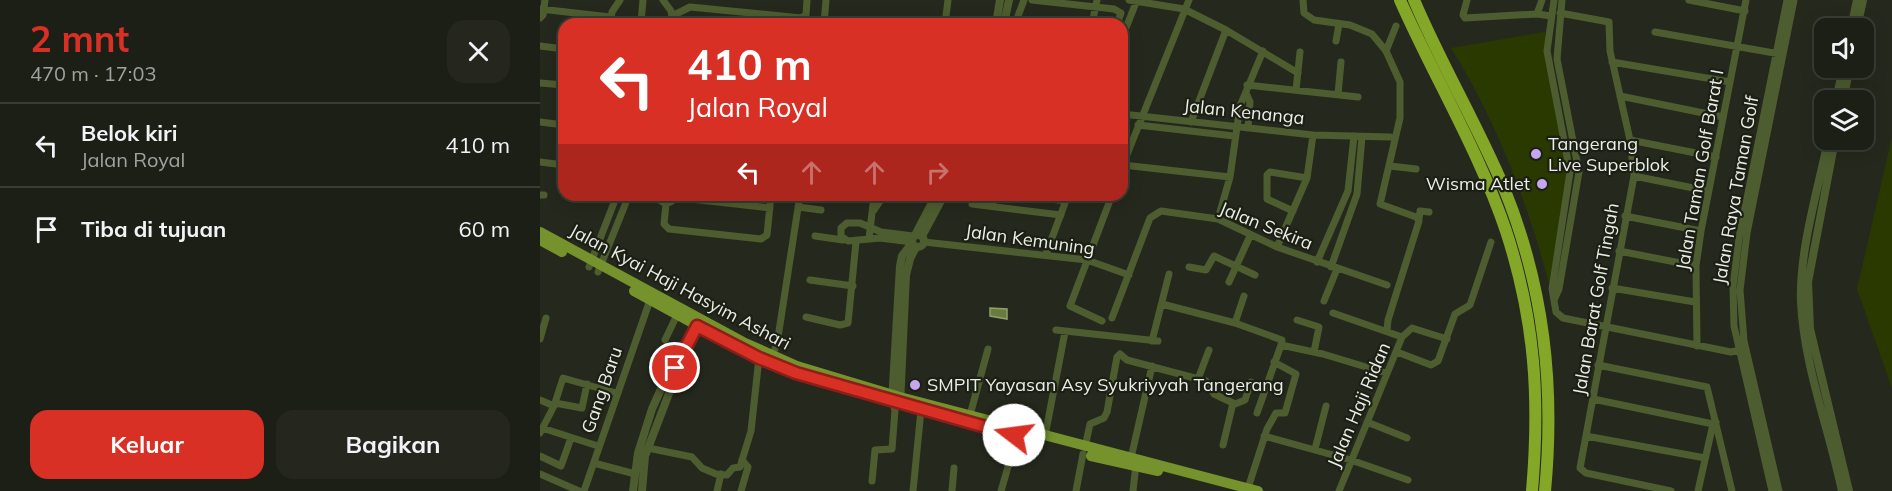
<!DOCTYPE html>
<html lang="id">
<meta charset="utf-8">
<style>
:root{--surface:#1c1f16;--page:#25271f;--text:#f1f3f6;--muted:#a0a2a1;--line:#3a3d35;--accent:#d93025}
body{margin:0;font-family:Mulish,sans-serif;background:var(--page);color:var(--text);height:100vh;display:flex;flex-direction:column;font-size:22px;white-space:nowrap}
*{box-sizing:border-box;margin:0}
p{font-size:20px;color:var(--muted)}
.icon{flex:none;width:33px;height:33px;fill:none;stroke:currentColor;stroke-width:2;stroke-linecap:round;stroke-linejoin:round}
.map{position:relative;flex:1;overflow:hidden}
.details{display:flex;flex-direction:column;background:var(--surface);width:540px}
.details>*{flex:none}
.banner{position:absolute;left:18px;top:18px;width:570px;height:183px;border-radius:18px;box-shadow:0 3px 15px #0003,0 0 0 2px var(--line);background:#d93025;color:#fff;overflow:hidden}
.buttons{position:absolute;left:1274px;top:18px;display:grid;gap:12px}
.buttons a{display:grid;place-items:center;width:60px;height:60px;border-radius:12px;background:var(--surface);box-shadow:0 3px 15px #0003,0 0 0 2px var(--line);font-size:30px}
.pin{position:absolute;display:grid;place-items:center;width:51px;height:51px;color:#fff;margin:-26px;border:3px solid #fff;border-radius:50%;box-shadow:0 2px 6px #0007}
.me{position:absolute;width:66px;margin:-33px;rotate:285deg;stroke-linejoin:round;filter:drop-shadow(0 0 4px #0008)}
.turn{display:flex;align-items:center;gap:21px;height:126px;padding:0 30px;font-size:27px}
.turn .icon{width:78px;height:78px;stroke-width:2.5}
.turn b{display:block;font-size:42px;line-height:51px}
.lanes{display:flex;align-items:center;height:57px;padding:0 30px;background:#0003;justify-content:center;gap:30px;direction:ltr}
.lanes .off{opacity:.35}
.round{display:grid;place-items:center;flex:none;width:63px;height:63px;border-radius:18px;background:var(--page)}
.headline{display:flex;align-items:center;justify-content:space-between;height:102px;padding:0 30px}
h1{font-size:36px;font-weight:700;line-height:45px;color:var(--accent)}
.cta{display:flex;gap:12px;margin-top:auto;padding:12px 30px}
.cta a{flex:1;height:69px;border-radius:18px;background:var(--accent);color:#fff;font-size:24px;font-weight:700;line-height:69px;text-align:center}
.cta a+a{background:var(--page);color:var(--text)}
ul{padding:0;list-style:none}
li{display:flex;align-items:center;gap:18px;height:84px;padding:0 30px;border-top:2px solid var(--line)}
li div{flex:1}
li b{display:block;font-size:22px}
li em{font-style:normal}
main{display:flex;flex:1;min-height:0}
.map>svg:first-child{display:block}
</style>
<main>
<section class="details">
<div class="headline"><div><h1>2 mnt</h1><p>470 m · 17:03</p></div><a class="round"><svg class="icon" aria-label="close" viewBox="0 0 24 24"><path d="M6 6l12 12M18 6L6 18"/></svg></a></div>
<ul>
<li><svg class="icon" aria-label="left" viewBox="0 0 24 24"><path d="M17 20v-9H6M10 6l-5 5 5 5"/></svg><div><b>Belok kiri</b><p>Jalan Royal</p></div><em>410 m</em></li>
<li><svg class="icon" aria-label="arrive" viewBox="0 0 24 24"><path d="M6 21V4h12l-3 4 3 4H6"/></svg><div><b>Tiba di tujuan</b></div><em>60 m</em></li>
</ul>
<div class="cta"><a>Keluar</a><a>Bagikan</a></div>
</section>
<div class="map">
<svg width="1352" height="491" viewBox="0 0 1352 491">
<rect width="100%" height="100%" fill="#25291d"/>
<path fill="#2a3900" d="M1005,32V59L1029,181L1010,287C988,204 957,121 911,48Z
M1352,137V388L1317,289Z"/>
<path fill="#687d3b" stroke="#8f9f6e" stroke-width="1.5" d="M450,308L467,309V319L450,316Z"/>
<g fill="none" stroke-linecap="round" stroke-linejoin="round">
<path stroke="#4e5d30" stroke-width="7" d="M123,0L131,11L133,24
M492,0L574,9L581,13L577,24
M589,0L644,9L686,30L758,73
M763,0L764,13L774,20L810,25L832,34L846,51L860,82V118L840,204L876,217L879,221L848,320L847,330
M927,0L923,15L925,18L997,14L1011,16
M1014,0L1007,51L1030,172L1012,289L1016,312L1023,318L1191,352L1206,349
M1149,0L1205,11
M0,9L70,17
M1020,13L1069,22L1070,51L1090,140L1094,176L1040,468L1046,473L1131,491
M997,14L1002,0
M132,16L150,7L261,18L266,15L267,0
M0,18L3,15L5,0
M292,21L314,24
M101,22L103,0
M70,24L72,12L80,0
M284,24L286,0
M405,24L408,0
M475,24L484,0
M552,24L557,0
M1115,32L1240,54
M582,38L597,0
M796,41L799,24
M0,46L24,49
M846,51L856,26
M1072,62L1190,82
M0,83L24,85
M707,85L818,97
M756,90L760,52
M706,93L710,102L708,128
M798,94L801,62
M1080,96L1183,117
M582,114L773,135L850,137
M0,122L24,125
M651,122L686,30
M598,125L694,136
M1090,140L1176,157
M0,162L24,165
M583,165L690,177
M850,166L876,169
M582,167L649,0
M1094,176L1168,191
M0,195H4
M103,195L120,200
M120,195L121,201L126,204L132,201L133,195
M479,195L526,201
M133,197L230,208
M126,204L124,224L129,229L221,239L227,235L231,195
M432,204L521,215
M450,206L457,195
M258,207L281,210
M334,210L344,195
M753,211L727,199V175L730,172L767,178
M1085,216L1161,231
M678,219L690,177L700,106L723,51
M879,219L880,211L889,212
M275,236L303,240
M329,239L334,195
M372,242L340,238L308,241L301,236V228L307,223H320L341,232L373,236
M384,242L547,260L589,275
M737,247L767,178L773,135
M1079,251L1156,266
M506,254L528,195
M777,262L808,191L814,136
M49,267L77,195
M649,267L666,270L674,256L715,275
M791,267L817,194L822,137
M58,272L89,195
M270,280L313,286
M689,282L710,236
M1072,288L1155,302
M1014,300L1019,289L1039,172L1017,59L1022,0
M784,301L797,269
M622,304L695,323L742,340L741,345
M793,313L862,337
M266,317L300,325L308,323L316,242
M572,318L610,218L621,211L678,219L737,247L847,285
M757,320L779,327L774,352
M562,321L530,306L572,195
M695,323L704,296
M516,330L618,341
M862,337L872,328L907,339
M0,339L6,318
M125,340L137,315
M612,341L629,274
M741,345L783,354L846,373
M1157,346L1156,266L1161,231L1206,0
M857,352L891,365L898,361L915,314L930,305L951,242
M232,356L237,344L260,195
M1058,365L1167,387L1192,491
M658,379L669,350
M1053,399L1173,424
M0,400L14,406
M15,403L42,408L47,384
M695,404L705,400L711,382
M717,413L741,345
M430,415L448,349
M827,422L867,438
M2,428L58,446
M0,433L14,406L23,378L76,393
M505,436L525,332
M724,436L811,460L868,480
M1046,436L1165,458
M545,447L550,424L564,418L567,412L577,357L580,354L587,360L666,381L674,394L693,403L683,445
M108,448L152,457L162,468L176,474L187,475L193,468L200,467L211,431L219,358
M775,449L786,406
M0,456L21,466L31,438
M591,458L612,366
M54,463L95,474
M0,474L39,491
M332,481L335,450L352,449L355,410L352,402
M708,488L727,429L736,413H745L756,374L734,362
M44,491L110,300
M177,491L181,474
M201,491L208,467L202,460
M373,491L381,410
M412,491L414,468
M461,491L477,436
M536,491L543,454
M593,491L596,464
M799,491L862,337
M1158,491L1173,424L1176,422
M1232,491L1194,326L1193,287L1199,238L1247,0
M1239,491L1204,341L1200,290L1207,233L1254,0"/>
<path stroke="#4e5d30" stroke-width="8" d="M456,24L460,0
M464,24L469,0
M1311,28L1317,0
M1317,28L1323,0
M1296,100L1303,68
M1303,100L1310,68
M1288,140C1278,190 1259,251 1261,302C1264,366 1289,429 1302,491
M1295,140L1268,282L1270,329L1309,491
M372 241a6 6 0 1 1 12 0a6 6 0 1 1-12 0Z
M375,235L396,195
M382,236L404,195
M352,402L360,266L362,256L372,243
M360,404L366,275L370,259L376,247
M93,491L98,453L112,409L125,380L135,368L160,321
M102,491L105,456L133,383L135,368"/>
<path stroke="#75922d" stroke-width="10" d="M0,232L203,342L257,366L360,397L718,491
M0,240L22,252
M94,291L206,352L253,372
M389,412L490,439
M551,456L618,471"/>
<path stroke="#84a727" stroke-width="12" d="M860,0C894,77 939,151 966,231C995,320 1000,398 992,491
M874,0C901,64 937,124 964,188C1004,287 1015,385 1005,491"/>
</g>
<g fill="none" stroke-linecap="round" stroke-linejoin="round">
<defs>
<path id="route" d="M135,368L157,326L219,358L256,373L474,435"/>
</defs>
<use href="#route" stroke="#8d1f18" stroke-width="15"/>
<use href="#route" stroke="#d93025" stroke-width="10"/>
</g>
<g fill="#c7a6f0" stroke="#1b1f14" stroke-width="2">
<circle cx="996" cy="154" r="6"/>
<circle cx="1002" cy="184" r="6"/>
<circle cx="375" cy="385" r="6"/>
</g>
<g text-anchor="middle" stroke-width="4.5" stroke-linejoin="round" paint-order="stroke">
<g font-size="18" fill="#ebeee6" stroke="#1b1f14">
<text transform="translate(704 112) rotate(6)" y="6">Jalan Kenanga</text>
<text transform="translate(1160 170) rotate(-80)" y="6">Jalan Taman Golf Barat I</text>
<text transform="translate(1196 190) rotate(-80)" y="6">Jalan Raya Taman Golf</text>
<text transform="translate(726 226) rotate(22)" y="6">Jalan Sekira</text>
<text transform="translate(490 240) rotate(8)" y="6">Jalan Kemuning</text>
<text transform="translate(140 287) rotate(28)" y="6">Jalan Kyai Haji Hasyim Ashari</text>
<text transform="translate(1056 299) rotate(-80)" y="6">Jalan Barat Golf Tingah</text>
<text transform="translate(62 390) rotate(-71)" y="6">Gang Baru</text>
<text transform="translate(819 405) rotate(-67)" y="6">Jalan Haji Ridan</text>
</g>
<g font-size="18" fill="#ebeee6" stroke="#1b1f14" text-anchor="start">
<text x="1008" y="150">Tangerang<tspan x="1008" dy="21">Live Superblok</tspan></text>
<text x="990" y="190" text-anchor="end">Wisma Atlet</text>
<text x="387" y="391">SMPIT Yayasan Asy Syukriyyah Tangerang</text>
</g>
</g>
</svg>
<div class="buttons">
<a><svg class="icon" aria-label="sound" viewBox="0 0 24 24"><path d="M4 9h4l5-4v14l-5-4H4zM17 9q2 3 0 6"/></svg></a>
<a><svg class="icon" aria-label="layers" viewBox="0 0 24 24"><path d="M12 4l9 5-9 5-9-5zM3 14l9 5 9-5"/></svg></a>
</div>
<div class="pin" style="left:135px;top:368px;background:#d93025"><svg class="icon" aria-label="arrive" viewBox="0 0 24 24"><path d="M6 21V4h12l-3 4 3 4H6"/></svg></div>
<svg class="me" style="left:474px;top:435px" viewBox="-20 -20 40 40"><circle r="19" fill="#fff"/><path d="M0-13L10 11 0 6-10 11z" fill="#d93025"/></svg>
<div class="banner">
<div class="turn"><svg class="icon" aria-label="left" viewBox="0 0 24 24"><path d="M17 20v-9H6M10 6l-5 5 5 5"/></svg><div><b>410 m</b>Jalan Royal</div></div>
<div class="lanes"><svg class="icon" aria-label="left" viewBox="0 0 24 24"><path d="M17 20v-9H6M10 6l-5 5 5 5"/></svg><svg class="icon off" aria-label="ahead" viewBox="0 0 24 24"><path d="M12 20V5M6 11l6-6 6 6"/></svg><svg class="icon off" aria-label="ahead" viewBox="0 0 24 24"><path d="M12 20V5M6 11l6-6 6 6"/></svg><svg class="icon off" aria-label="right" viewBox="0 0 24 24"><path d="M7 20v-9h11M14 6l5 5-5 5"/></svg></div>
</div>
</div>
</main>
